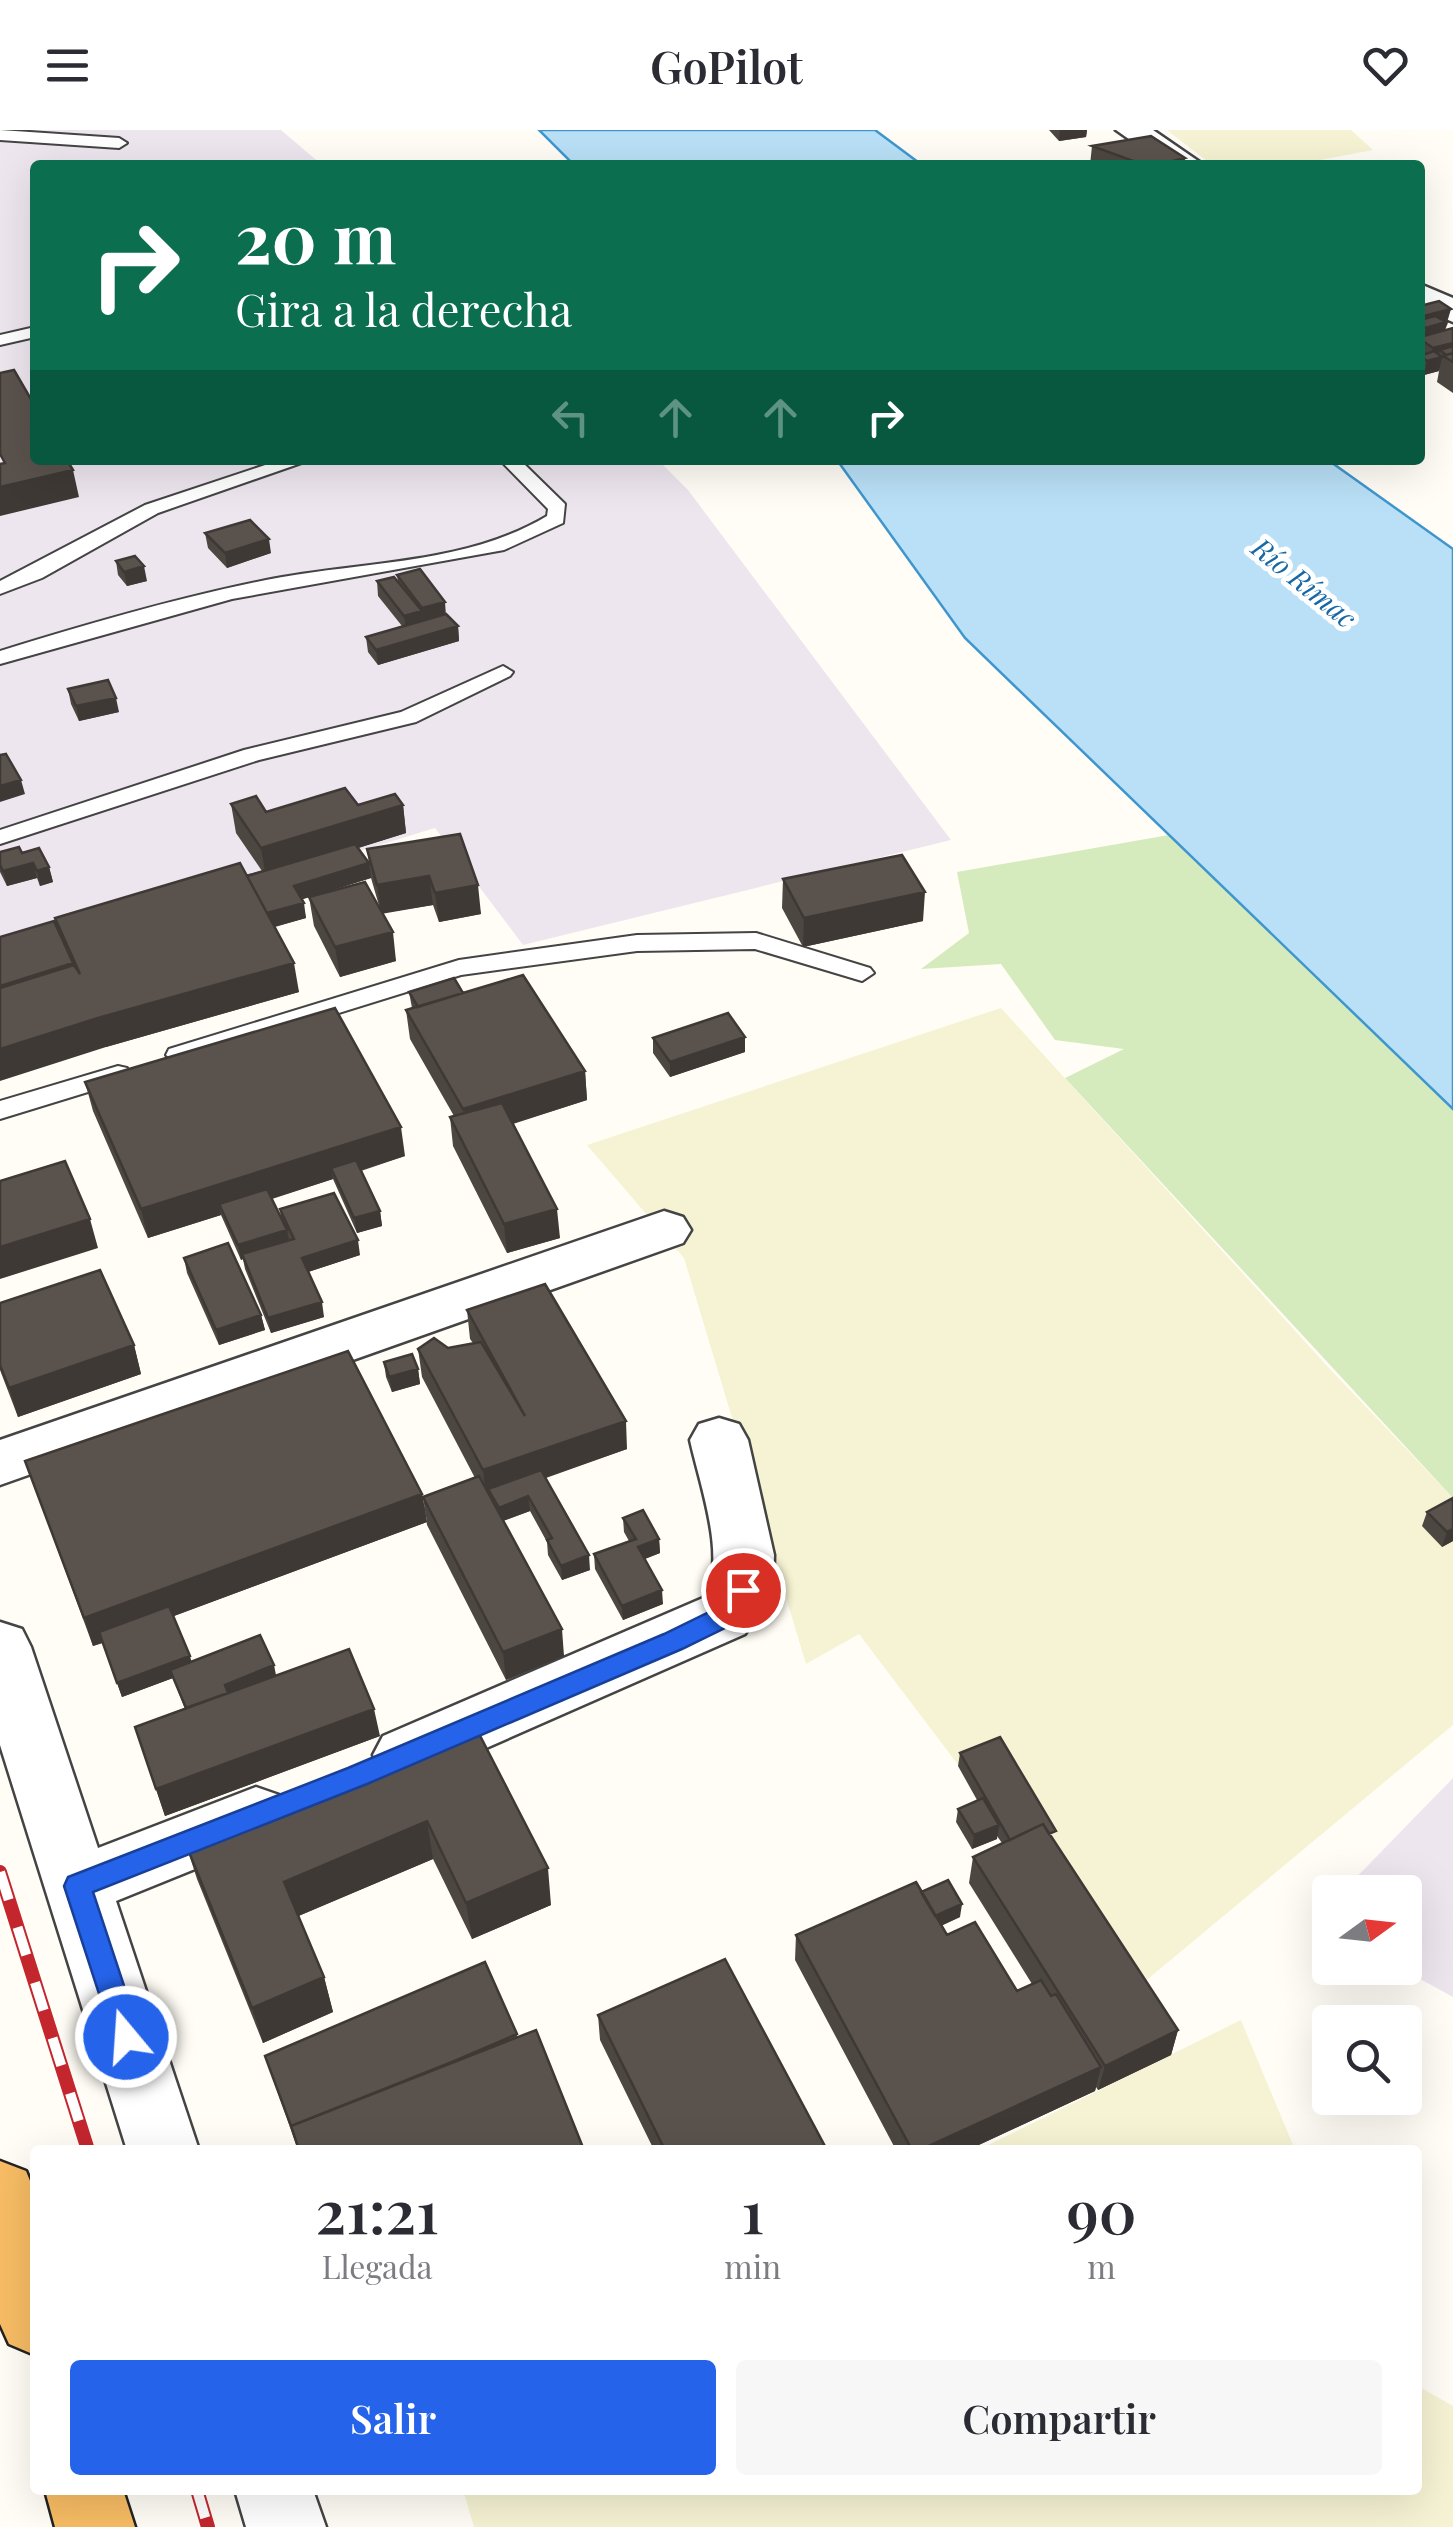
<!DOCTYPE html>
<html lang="es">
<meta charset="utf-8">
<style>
:root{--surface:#fff;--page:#f7f7f7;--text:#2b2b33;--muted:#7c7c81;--accent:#2563eb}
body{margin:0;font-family:"Playfair Display",serif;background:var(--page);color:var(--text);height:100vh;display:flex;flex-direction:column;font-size:38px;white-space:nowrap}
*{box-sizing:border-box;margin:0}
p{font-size:32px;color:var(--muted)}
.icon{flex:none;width:55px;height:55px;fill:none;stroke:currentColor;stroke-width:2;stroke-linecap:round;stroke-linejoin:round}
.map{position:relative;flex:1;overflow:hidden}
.sheet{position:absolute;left:30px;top:2015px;width:1392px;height:350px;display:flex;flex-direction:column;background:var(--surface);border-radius:10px;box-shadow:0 10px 40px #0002}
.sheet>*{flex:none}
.guide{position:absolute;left:30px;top:30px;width:1395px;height:305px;border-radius:10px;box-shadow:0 10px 40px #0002;background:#0b6e4f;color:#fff;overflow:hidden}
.needle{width:65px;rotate:75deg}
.controls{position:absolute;left:1312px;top:1745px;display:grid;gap:20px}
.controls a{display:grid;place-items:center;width:110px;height:110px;border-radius:10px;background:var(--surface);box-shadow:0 10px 40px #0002;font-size:50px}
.pin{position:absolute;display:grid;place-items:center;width:85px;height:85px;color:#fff;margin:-42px;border:5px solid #fff;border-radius:50%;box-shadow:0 2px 10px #0007}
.me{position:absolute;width:110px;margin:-55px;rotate:342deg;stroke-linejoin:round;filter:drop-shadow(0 0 8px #0008)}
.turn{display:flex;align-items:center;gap:35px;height:210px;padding:0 40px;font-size:45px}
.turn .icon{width:130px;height:130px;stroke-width:2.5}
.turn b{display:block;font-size:70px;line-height:85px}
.lanes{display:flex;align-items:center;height:95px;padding:0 40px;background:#0003;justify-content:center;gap:50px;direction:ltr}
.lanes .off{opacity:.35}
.eta{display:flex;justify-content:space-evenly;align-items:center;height:170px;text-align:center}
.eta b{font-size:60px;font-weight:600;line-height:70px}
.cta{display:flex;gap:20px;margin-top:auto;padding:20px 40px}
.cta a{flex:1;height:115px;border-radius:10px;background:var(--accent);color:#fff;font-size:40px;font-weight:600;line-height:115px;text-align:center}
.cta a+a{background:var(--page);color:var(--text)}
header{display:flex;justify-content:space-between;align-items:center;height:130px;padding:0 40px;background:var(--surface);font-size:45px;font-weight:600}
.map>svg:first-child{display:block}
</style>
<header><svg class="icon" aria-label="menu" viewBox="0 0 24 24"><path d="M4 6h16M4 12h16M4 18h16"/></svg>GoPilot<svg class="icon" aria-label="heart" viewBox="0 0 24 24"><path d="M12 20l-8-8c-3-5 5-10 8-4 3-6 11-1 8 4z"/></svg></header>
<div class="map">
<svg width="1453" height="2397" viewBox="0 0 1453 2397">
<rect width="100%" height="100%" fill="#fffdf5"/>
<path fill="#eee6ef" d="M0,0H281L322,35H35V330H658L688,360L951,710L523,815L435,698L0,831Z
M1453,1648V1867L1400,1838H1405V1762H1342Z"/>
<path fill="#f6f3d4" d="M1167,0H1351L1373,20L1294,35H1212Z
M1001,878L1328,1237L1453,1368V1595L1131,1863L859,1504L806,1534L684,1128L587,1015Z
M1241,1890L1295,2020H978Z
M1418,2256L1453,2276V2397H474L463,2360H1418Z"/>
<path fill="#d5ebbd" d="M1169,705L1453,979V1368L1065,948L1124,919L1055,910L1001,834L921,839L969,803L957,742Z"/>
<path fill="#b9e0f7" stroke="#3f96cf" stroke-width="2.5" d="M539,0H875L922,35H574Z
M837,330H1328L1453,419V979L965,508Z"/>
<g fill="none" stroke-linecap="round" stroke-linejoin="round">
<defs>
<path id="service" d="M0,0L119,8L127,13L119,18L0,10Z
M35,197V207L0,215V205Z
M280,330H310L158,383L42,448L0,464V451L145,375Z
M500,330H520L565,374L563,393L504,420L232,469L0,534V521C87,494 176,468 266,450C359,431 463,436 547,386L548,379Z
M503,536L513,542L510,546L416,592L259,630L0,714V700L244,620L401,582Z
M756,803L870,838L874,843L862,851L755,819L637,821L461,845L178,933L166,925L169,919L459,830L637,805Z
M118,936L127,938L130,944L127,950L0,989V971Z"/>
<path id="minor" d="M1116,0H1153L1204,35H1166Z
M1420,154L1453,168V192L1420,178Z
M664,1081L683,1087L691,1100L683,1113L0,1355V1310Z
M719,1288L739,1294L748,1310L774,1425L773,1460L745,1504L427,1644L405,1652L383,1644L373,1625L383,1606L703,1468C729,1433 699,1352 690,1310L699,1294Z
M0,1492L22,1499L31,1517L98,1718L256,1657L279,1665L288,1685L279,1705L116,1771L199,2020H127L0,1615Z
M235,2360H313L326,2397H246Z"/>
<path id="trunk" d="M0,2031L26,2041L35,2063V2225L9,2214L0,2194Z
M45,2360H123L135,2397H55Z"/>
</defs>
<use href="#service" stroke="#444" stroke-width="4"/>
<use href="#minor" stroke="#444" stroke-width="5"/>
<use href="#trunk" stroke="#222" stroke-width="5"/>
<use href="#service" fill="#fff" fill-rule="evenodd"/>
<use href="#minor" fill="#fff" fill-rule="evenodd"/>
<use href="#trunk" fill="#f7bc64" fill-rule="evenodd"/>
<defs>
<path id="rail" d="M0,1742L88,2020
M197,2360L208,2397"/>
</defs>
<use href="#rail" stroke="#c4262e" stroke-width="14"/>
<use href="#rail" stroke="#fff" stroke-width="10" stroke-dasharray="29" stroke-linecap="butt"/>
</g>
<path fill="#4d4742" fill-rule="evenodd" d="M1049,0H1087L1086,7L1059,11Z
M1092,16L1185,28L1184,35H1090Z
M1420,166L1422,176L1448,193L1445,200L1453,198V263L1437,252L1440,236L1439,241L1424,245L1420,242Z
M205,403L271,423L227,438L208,418Z
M116,431L147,451L127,456L118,445Z
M397,445L446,484L458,496L459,511L378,535L368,522L366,507L402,496L378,466L377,451L398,452Z
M68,559L119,582L79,591L71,574Z
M231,674L266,682L358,675H403L406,703L358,718L369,733L367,719L460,704L481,784L439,792L433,775L382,783L396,831L340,847L314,796L309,767L302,769L306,788L275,797L299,862L106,917L59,802L55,788L262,741L236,703ZM371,748L380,779L323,763Z
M0,722L22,723L49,737L53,752L40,756L37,748L7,756L0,742Z
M783,749L923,791L803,817L782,778Z
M409,862L463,863L585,941L587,970L513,994L560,1108L507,1123L453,1016L450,987L454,986L410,909L406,880L412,878Z
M745,907V922L670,947L653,923V908Z
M85,952L405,1026L361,1041L380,1081L382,1096L357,1103L333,1049L272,1069L281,1088L280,1079L360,1125L308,1142L324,1187L271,1203L245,1139L243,1129L241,1130L221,1085L148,1108L93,981Z
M184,1128L261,1185L265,1200L219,1215L187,1143Z
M0,1173L134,1215L141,1244L18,1287L0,1240Z
M467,1180L627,1319L546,1348L590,1440L562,1450L548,1425L547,1412L530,1381L503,1391L564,1526L506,1550L427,1395L423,1367L475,1348L422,1247L418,1219L448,1218L473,1213L470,1209Z
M384,1232L418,1239L420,1254L392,1262L386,1247Z
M25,1331L422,1364L427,1392L174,1486L191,1532L276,1546L380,1606L165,1686L135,1597L185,1579L173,1548L122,1567L103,1513L93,1516Z
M1453,1368V1411L1442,1417L1422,1396L1427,1382Z
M623,1388L659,1409L660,1423L645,1429L663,1474L623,1490L595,1439L594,1424L629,1411L624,1402Z
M473,1592L551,1775L472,1809L433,1729L298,1786L324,1847L333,1882L263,1913L197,1749L185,1712Z
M960,1623L1054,1712L1178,1900L1171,1925L1098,1960L1096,1957L1095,1961L968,2020H896L795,1830L796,1805L921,1762L960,1787L941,1796L947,1805L1017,1861L1032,1854L969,1753L973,1727L1002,1713L997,1706V1709L972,1719L956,1692L958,1679L977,1670L958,1636Z
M598,1885L827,2020H654L600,1910Z
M517,1904V1907L298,2020L265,1926Z"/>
<path fill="#3f3936" d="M1060,0H1087L1086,7L1059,11Z
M1185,28L1184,35H1157Z
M1451,179L1443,206L1423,212L1426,198L1420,194V187Z
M1453,213V226L1440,220L1438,228L1442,227L1439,241L1424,245L1427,231L1430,230L1433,218Z
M73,340L79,367L0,386V357Z
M269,409L271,423L227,438L225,423Z
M144,436L147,451L127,456L124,442Z
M445,472L446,486L423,492L422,478Z
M422,481L423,495L406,500L404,486Z
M458,496L459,511L378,535L376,520Z
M116,568L119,582L79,591L76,576Z
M21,650L25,664L0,672V656Z
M403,675L406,703L266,747L261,718Z
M33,733L37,748L7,756L3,741Z
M369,733L371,748L297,771L294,756Z
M49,737L53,752L40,756L37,741Z
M429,746L433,775L381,784L377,755Z
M478,755L481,784L439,792L435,763Z
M925,762L923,791L803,817L804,788Z
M304,773L306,788L266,799L264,784Z
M393,802L396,831L340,847L335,817Z
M73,833L80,862L0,887V856Z
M294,833L299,862L106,917L0,951V919L98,888Z
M745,907V922L670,947V932Z
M585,941L587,970L467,1008L463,979Z
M401,997L405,1026L336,1048L331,1038L333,1049L224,1084L219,1074L221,1085L148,1108L141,1079Z
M557,1079L560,1108L507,1123L504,1094Z
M380,1081L382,1096L357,1103L354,1088Z
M90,1089L98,1118L0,1149V1117Z
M287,1100L290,1115L242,1124L243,1129L241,1130L238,1115Z
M358,1110L360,1125L305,1143L302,1128Z
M322,1172L324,1187L271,1203L268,1188Z
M261,1185L265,1200L219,1215L216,1200Z
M134,1215L141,1244L18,1287L9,1258Z
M418,1239L420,1254L392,1262L389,1247Z
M626,1291L627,1319L492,1366L488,1359L489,1368L486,1369L483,1340Z
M422,1364L427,1392L93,1516L84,1488Z
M528,1366L530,1381L500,1392L499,1378Z
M1453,1399V1411L1442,1417L1447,1402Z
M659,1409L660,1423L639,1431L638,1417Z
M589,1425L590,1440L562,1450L561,1436Z
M662,1460L663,1474L623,1490L622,1476Z
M562,1499L564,1526L506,1550L503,1522Z
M190,1526L194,1541L170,1540L173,1548L122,1567L117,1553Z
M274,1535L277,1550L229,1569L225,1555Z
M374,1579L380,1606L165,1686L156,1659Z
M427,1691L433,1729L294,1788L284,1752Z
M999,1695L997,1709L972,1719L974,1705Z
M548,1738L551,1775L472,1809L466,1773Z
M962,1774L960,1787L927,1802L929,1789Z
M324,1847L333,1882L263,1913L252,1878Z
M1178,1900L1171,1925L1098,1960L1105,1936Z
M1101,1937L1095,1961L968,2020H920Z"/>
<path fill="#5a524d" stroke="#3f3936" stroke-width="2.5" d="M1151,6L1185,28L1157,35H1144L1092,16Z
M1439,171L1451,179L1420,187V176Z
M1435,186L1446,192L1426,198L1420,194V190Z
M1453,198V213L1433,218L1420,209V207Z
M1453,216V223L1446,225L1440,220Z
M1434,221L1442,227L1427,231L1420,226Z
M1453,223V232L1443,226Z
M14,240L35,276V330H67L73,340L0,357V334L5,333L0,324V243Z
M250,390L269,409L225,423L205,403Z
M135,426L144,436L124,442L116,431Z
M420,439L445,472L422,478L397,445Z
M394,447L422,481L404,486L377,451Z
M446,484L458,496L376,520L366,507Z
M108,550L116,568L76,576L68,559Z
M6,624L21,650L0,656V625Z
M345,658L358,675L395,664L403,675L261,718L231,674L256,666L266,682Z
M460,704L478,755L435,763L429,746L377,755L367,719Z
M355,714L369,733L294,756L304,773L267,783L247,746Z
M19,717L22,723L39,718L49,737L37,741L33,733L3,741L0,735V722Z
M902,725L925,762L804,788L783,749Z
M240,733L294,833L98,888L0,919V858L74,835L80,844L55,788Z
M365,752L393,802L335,817L309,767Z
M54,791L73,833L0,856V807Z
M523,845L585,941L463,979L406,880Z
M454,848L463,863L418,877L409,862Z
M335,878L401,997L141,1079L85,952Z
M728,883L745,907L670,932L653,908Z
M502,973L557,1079L504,1094L450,987Z
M356,1030L380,1081L354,1088L331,1038Z
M65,1031L90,1089L0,1117V1051Z
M267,1059L287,1100L238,1115L219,1074Z
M334,1063L358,1110L302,1128L322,1172L268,1188L242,1124L294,1109L280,1079Z
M228,1113L261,1185L216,1200L184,1128Z
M100,1140L134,1215L9,1258L0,1235V1173Z
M545,1154L626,1291L483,1340L418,1219L434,1208L448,1218L481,1212L525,1286L467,1180Z
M348,1221L422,1364L84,1488L25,1331Z
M412,1224L418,1239L389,1247L384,1232Z
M541,1340L589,1425L561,1436L547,1410L552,1408L528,1366L499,1378L488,1359Z
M479,1346L562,1499L503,1522L423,1367Z
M1453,1368V1399L1447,1402L1427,1382Z
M643,1380L659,1409L638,1417L662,1460L622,1476L594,1424L636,1409L623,1388Z
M169,1476L190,1526L117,1553L99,1502Z
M260,1505L274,1535L225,1555L228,1563L186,1578L170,1540Z
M349,1519L374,1579L156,1659L135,1597Z
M473,1592L548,1738L466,1773L427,1691L284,1752L324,1847L252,1878L185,1712Z
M1000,1607L1056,1701L1049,1704L1043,1694L1010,1710L960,1623Z
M983,1668L999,1695L974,1705L958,1679Z
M1043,1694L1178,1900L1105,1936L973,1727Z
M948,1750L962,1774L935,1786L921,1762Z
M916,1752L947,1805L975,1792L1017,1861L1041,1850L1051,1866L1056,1864L1101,1937L920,2020H912L796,1805Z
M725,1829L827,2020H665L598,1885Z
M485,1832L517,1904L452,1932L291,1996L265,1926Z
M536,1900L584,2020H299L291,1996Z"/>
<path fill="#2563eb" stroke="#184099" stroke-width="2.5" d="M743,1450L755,1460L733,1494L682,1519L367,1654L93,1762L141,1907L137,1916L126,1920L116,1916L64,1756L68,1747L348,1638L664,1504L715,1479L734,1453Z"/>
<g text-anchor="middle" stroke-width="10" stroke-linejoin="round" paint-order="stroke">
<g font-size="28" font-style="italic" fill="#1768a6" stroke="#fff">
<text transform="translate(1304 453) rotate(39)" y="10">Río Rímac</text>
</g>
</g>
</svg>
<div class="controls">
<a><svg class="needle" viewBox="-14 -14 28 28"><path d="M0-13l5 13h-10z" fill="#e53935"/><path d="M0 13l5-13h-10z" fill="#7c7c81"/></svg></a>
<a><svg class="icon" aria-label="search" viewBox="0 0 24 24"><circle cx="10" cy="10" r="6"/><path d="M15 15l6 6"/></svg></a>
</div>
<div class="pin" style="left:743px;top:1460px;background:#d93025"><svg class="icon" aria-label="arrive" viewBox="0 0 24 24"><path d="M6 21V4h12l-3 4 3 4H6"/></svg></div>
<svg class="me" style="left:126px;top:1907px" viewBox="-20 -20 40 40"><circle r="17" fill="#2563eb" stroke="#fff" stroke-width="3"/><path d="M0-11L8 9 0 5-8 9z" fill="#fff"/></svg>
<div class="guide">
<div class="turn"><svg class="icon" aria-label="right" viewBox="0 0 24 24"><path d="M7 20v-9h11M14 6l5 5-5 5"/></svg><div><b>20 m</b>Gira a la derecha</div></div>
<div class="lanes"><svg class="icon off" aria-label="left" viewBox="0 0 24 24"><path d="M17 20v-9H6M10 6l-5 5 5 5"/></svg><svg class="icon off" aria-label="ahead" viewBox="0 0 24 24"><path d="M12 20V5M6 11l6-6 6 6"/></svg><svg class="icon off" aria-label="ahead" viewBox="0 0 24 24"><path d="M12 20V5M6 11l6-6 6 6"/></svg><svg class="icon" aria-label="right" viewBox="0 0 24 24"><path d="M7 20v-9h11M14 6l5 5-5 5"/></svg></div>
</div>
<section class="sheet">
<div class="eta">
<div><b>21:21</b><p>Llegada</p></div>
<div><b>1</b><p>min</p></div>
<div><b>90</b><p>m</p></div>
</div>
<div class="cta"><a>Salir</a><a>Compartir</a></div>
</section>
</div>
